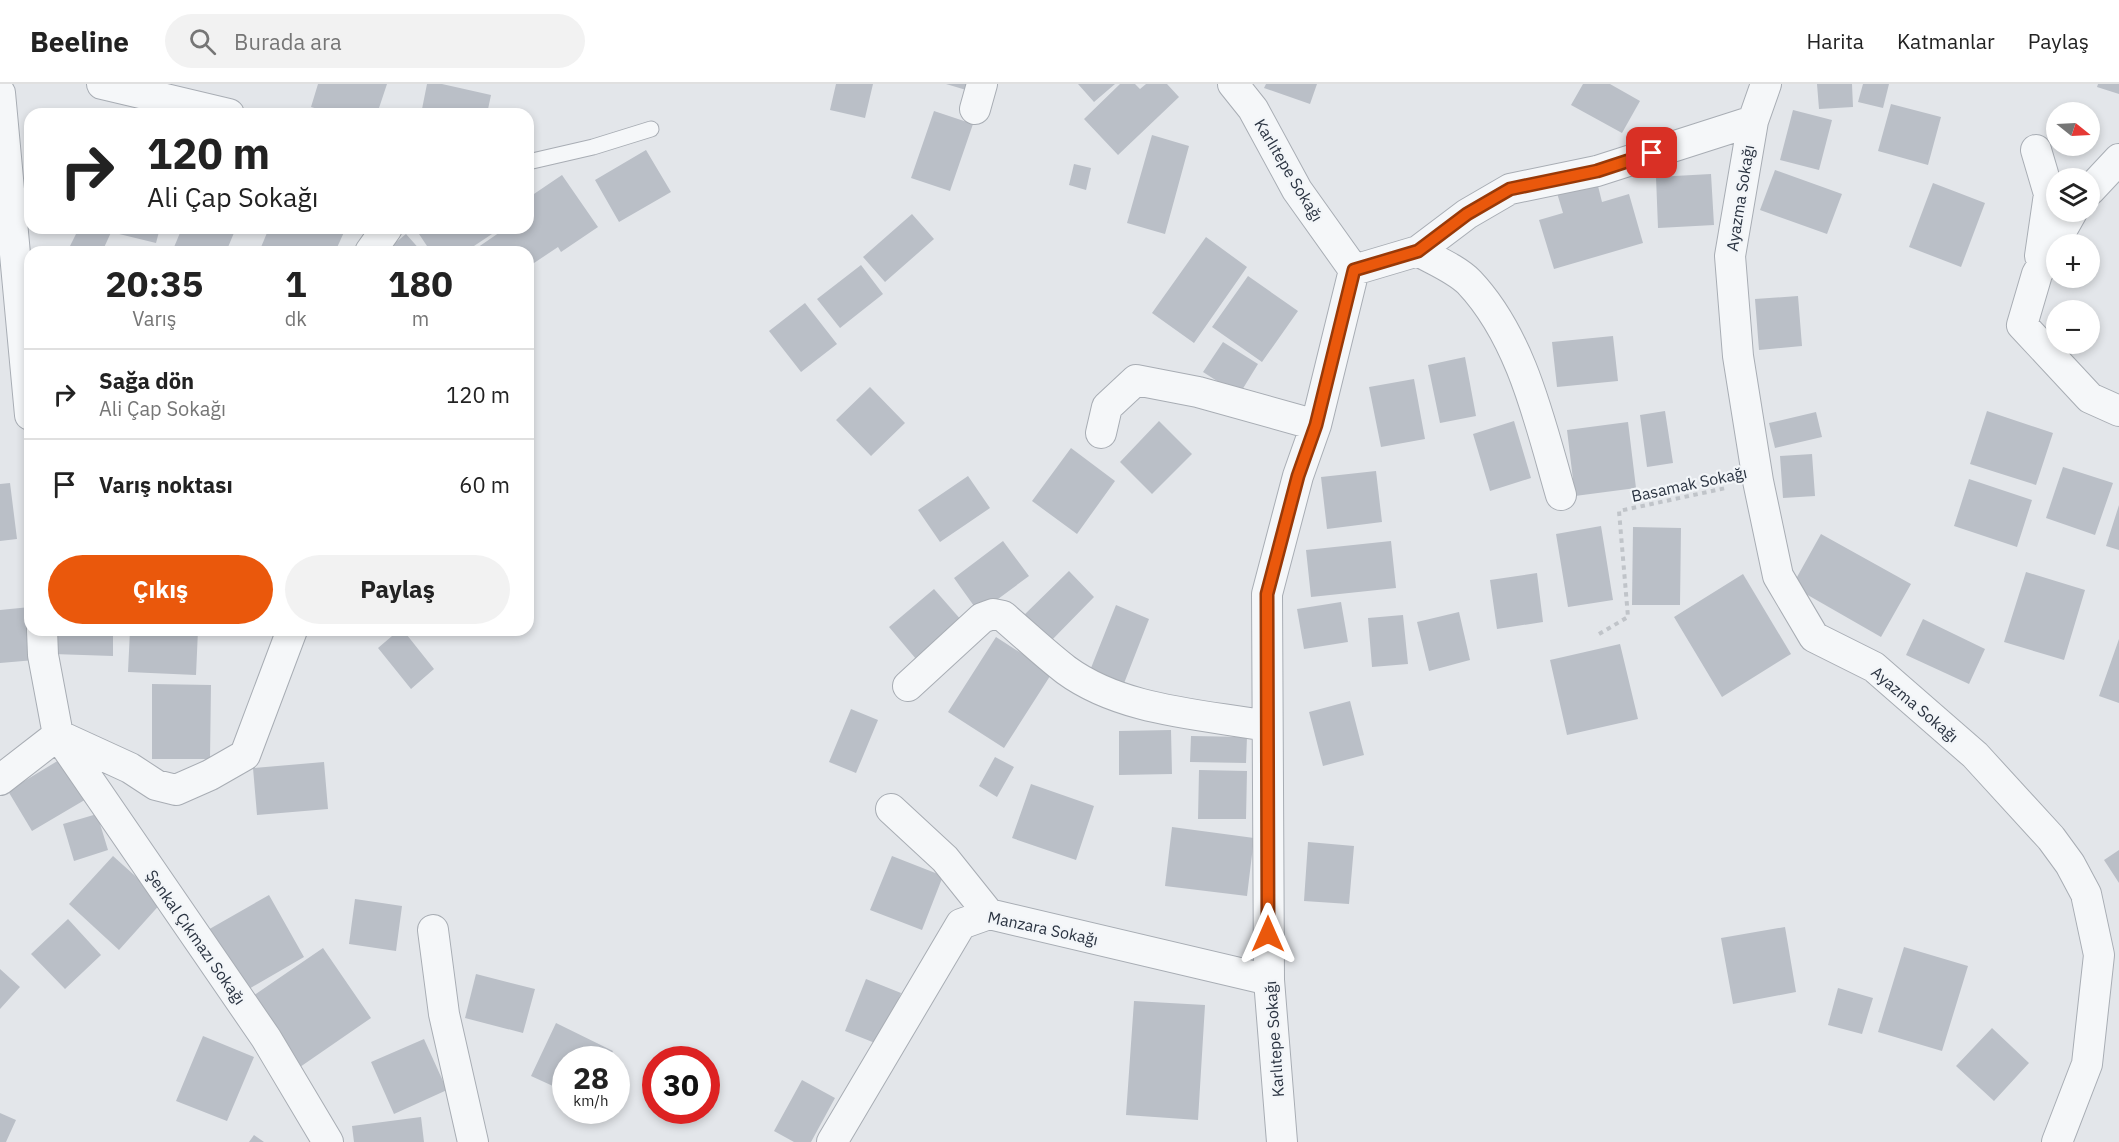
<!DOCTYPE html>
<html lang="tr">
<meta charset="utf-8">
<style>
:root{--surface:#fff;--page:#f2f2f2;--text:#222;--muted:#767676;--line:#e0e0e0;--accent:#ea580c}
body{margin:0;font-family:"IBM Plex Sans",sans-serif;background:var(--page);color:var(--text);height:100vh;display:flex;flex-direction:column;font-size:22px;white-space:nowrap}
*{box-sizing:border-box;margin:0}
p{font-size:20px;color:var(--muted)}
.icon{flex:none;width:33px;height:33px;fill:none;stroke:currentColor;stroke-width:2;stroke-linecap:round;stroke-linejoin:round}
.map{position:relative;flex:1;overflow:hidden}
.details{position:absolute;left:24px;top:162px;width:510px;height:390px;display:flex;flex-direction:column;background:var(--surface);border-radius:18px;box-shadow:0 3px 9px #0003}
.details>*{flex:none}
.hud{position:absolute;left:24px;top:24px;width:510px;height:126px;border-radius:18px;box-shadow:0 3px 9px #0003;background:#fff;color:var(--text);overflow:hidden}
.needle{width:39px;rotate:108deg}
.tools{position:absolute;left:2046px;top:18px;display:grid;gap:12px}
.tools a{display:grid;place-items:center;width:54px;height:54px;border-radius:50%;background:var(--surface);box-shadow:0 3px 9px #0003;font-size:30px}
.speed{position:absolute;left:552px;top:962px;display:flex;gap:12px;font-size:30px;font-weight:700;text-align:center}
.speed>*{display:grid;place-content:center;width:78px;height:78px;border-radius:50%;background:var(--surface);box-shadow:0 3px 9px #0003;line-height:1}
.speed small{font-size:15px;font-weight:400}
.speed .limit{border:9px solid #d22;background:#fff;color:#111}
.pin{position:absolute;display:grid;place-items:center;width:51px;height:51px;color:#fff;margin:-26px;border-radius:12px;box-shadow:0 3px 9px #0006}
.me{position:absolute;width:66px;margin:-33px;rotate:0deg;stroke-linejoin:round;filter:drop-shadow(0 0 4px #0008)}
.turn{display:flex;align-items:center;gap:21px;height:126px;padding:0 24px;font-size:27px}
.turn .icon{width:78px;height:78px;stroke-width:2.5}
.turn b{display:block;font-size:42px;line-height:51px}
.eta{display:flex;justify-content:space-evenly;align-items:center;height:102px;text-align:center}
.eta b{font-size:36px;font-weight:700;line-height:42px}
.cta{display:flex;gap:12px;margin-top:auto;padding:12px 24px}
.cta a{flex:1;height:69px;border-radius:36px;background:var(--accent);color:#fff;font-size:24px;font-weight:700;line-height:69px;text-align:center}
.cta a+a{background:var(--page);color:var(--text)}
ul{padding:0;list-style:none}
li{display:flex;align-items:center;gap:18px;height:90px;padding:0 24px;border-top:2px solid var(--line)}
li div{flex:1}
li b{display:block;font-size:22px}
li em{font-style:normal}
header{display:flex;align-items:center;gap:36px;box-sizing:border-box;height:84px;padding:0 30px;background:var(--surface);border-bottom:2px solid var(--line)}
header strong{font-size:28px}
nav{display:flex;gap:33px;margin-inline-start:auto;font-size:21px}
.search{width:420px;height:54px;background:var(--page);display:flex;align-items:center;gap:15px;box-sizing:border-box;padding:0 21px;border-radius:33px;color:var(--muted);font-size:22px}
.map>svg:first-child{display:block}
</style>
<header>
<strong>Beeline</strong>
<div class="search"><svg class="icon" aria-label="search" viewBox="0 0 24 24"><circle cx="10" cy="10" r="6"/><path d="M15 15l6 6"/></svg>Burada ara</div>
<nav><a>Harita</a><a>Katmanlar</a><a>Paylaş</a></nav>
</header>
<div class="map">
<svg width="2119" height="1058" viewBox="0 0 2119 1058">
<rect width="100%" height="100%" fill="#e3e6ea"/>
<path fill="#babfc7" d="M318,0H387L377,30H335L311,23Z
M427,0H442L491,11L487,30H421Z
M836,0H873L865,34L830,26Z
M946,0H975L973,8Z
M1078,0H1115L1094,18Z
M1120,0H1135L1140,5L1146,0H1167L1179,13L1118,71L1084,35Z
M1266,0H1317L1310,20L1264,4Z
M1583,0H1610L1640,17L1622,49L1571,21Z
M1817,0H1852L1853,23L1819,25Z
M1863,0H1889L1883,24L1858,18Z
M2098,0H2119V10L2097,3Z
M1891,20L1941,33L1928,81L1878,67Z
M1793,26L1832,36L1819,86L1780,76Z
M934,27L973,40L950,107L911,94Z
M1152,51L1189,62L1165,150L1127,139Z
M646,66L671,108L619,138L595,96Z
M1074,80L1091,84L1086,106L1069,101Z
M1775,86L1842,110L1827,150L1760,126Z
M1711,90L1714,141L1658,144L1656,93Z
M562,91L598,143L561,168L558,163L528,183V168H471L506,144H528V129L532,126L528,114Z
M1597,98L1602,118L1629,110L1643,159L1554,185L1539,136L1563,129L1557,109Z
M1933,99L1985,119L1961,183L1909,163Z
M912,130L934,155L885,198L863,173Z
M79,144H113L102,168H67Z
M116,144H160L156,159L115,149Z
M182,144H236L226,168H172Z
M269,144H341L345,146L335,168H259Z
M415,144H501L465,168H431Z
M406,150L422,168H384Z
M1206,153L1247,183L1194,259L1152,229Z
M861,181L883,210L840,244L817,215Z
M1248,192L1298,227L1262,278L1212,243Z
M1798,212L1802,262L1759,266L1755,215Z
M805,219L837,260L801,288L769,247Z
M1613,252L1618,297L1557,303L1552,258Z
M1223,258L1258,280L1239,311L1203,288Z
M1465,273L1476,332L1440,339L1428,281Z
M1414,295L1425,355L1381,363L1369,303Z
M870,303L905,339L871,372L836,336Z
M1665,327L1673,379L1647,383L1640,331Z
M1987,327L2053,349L2036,401L1970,380Z
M1816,328L1822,353L1775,364L1769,339Z
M1159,337L1192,370L1152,410L1120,378Z
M1514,337L1531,394L1490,407L1473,350Z
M1628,338L1636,404L1575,412L1567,346Z
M1071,364L1115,397L1077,450L1032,417Z
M1812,370L1815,412L1783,414L1780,372Z
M2063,383L2113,399L2095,451L2046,434Z
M1376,387L1382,438L1327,445L1321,393Z
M968,392L990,424L940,458L918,426Z
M1969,395L2032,416L2017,463L1954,442Z
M10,399L17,455L0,457V400Z
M2119,421V466L2106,462Z
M1601,442L1613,516L1568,523L1556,450Z
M1633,443L1681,444L1680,521H1632Z
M1821,450L1911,500L1881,553L1792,502Z
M1003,457L1029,492L979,529L954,494Z
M1391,457L1396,504L1311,513L1306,466Z
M1069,487L1094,513L1048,560L1022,533Z
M2026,488L2085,506L2064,576L2004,558Z
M1537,489L1543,538L1497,545L1490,496Z
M1743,490L1791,570L1722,613L1674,533Z
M934,505L962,537L916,575L889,543Z
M1341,518L1348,558L1304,565L1297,525Z
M1116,521L1149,535L1123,602L1089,589Z
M30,523V546L35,576L0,579V526Z
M1459,528L1470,576L1429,587L1417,538Z
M1403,531L1408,580L1372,583L1368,534Z
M1923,535L1985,565L1969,600L1906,571Z
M54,546H113V572L53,570Z
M130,546H198L196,591L128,588Z
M399,546H403L434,585L411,605L378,564Z
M996,553L1052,589L1004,664L948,628Z
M2119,555V619L2099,612Z
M1620,560L1638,635L1567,651L1550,576Z
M152,600L211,601L210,675H152Z
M1350,617L1364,671L1323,682L1309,628Z
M851,625L878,636L856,689L829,678Z
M1171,646L1172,690L1119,691V647Z
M1191,652L1247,653L1246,679L1190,678Z
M64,673L88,714L32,747L8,707Z
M995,673L1014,683L997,713L979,702Z
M324,678L328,725L257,731L253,684Z
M1199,686L1247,687L1246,735H1198Z
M1031,700L1094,722L1076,776L1012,754Z
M97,730L108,766L74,777L63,740Z
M1172,743L1254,754L1247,812L1165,802Z
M1308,758L1354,762L1349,820L1304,817Z
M2119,766V799L2104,776Z
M113,772L163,817L119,866L69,820Z
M892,772L943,792L922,846L870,826Z
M269,811L304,873L242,909L206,847Z
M355,815L402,822L396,867L349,860Z
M68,835L101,871L65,905L31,870Z
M1785,843L1796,908L1733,920L1721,854Z
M1904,863L1968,882L1942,967L1878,948Z
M323,864L371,934L300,983L253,912Z
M0,885L20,903L0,925Z
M476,890L535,905L523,949L465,934Z
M866,895L901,909L880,961L845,947Z
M1838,904L1873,914L1862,950L1828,941Z
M1134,917L1205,921L1198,1036L1126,1031Z
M556,939L613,967L609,975H566V1008L531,992Z
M1992,944L2029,979L1994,1017L1956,982Z
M203,952L254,973L227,1037L176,1017Z
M424,955L447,1006L394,1030L371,978Z
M802,996L835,1014L811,1058H794L774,1047Z
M0,1029L16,1036L6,1058H0Z
M421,1033L424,1058H354L352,1042Z
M254,1051L264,1058H249Z"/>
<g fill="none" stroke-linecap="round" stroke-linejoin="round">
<defs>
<path id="lane" d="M528,78L593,63L651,45"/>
<path id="street" d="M102,0L229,30
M1233,0L1253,25L1297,106L1354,186L1316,341L1298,392L1267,510L1269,896L1282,1058
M1766,0L1753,37L1730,172L1738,272L1758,397L1778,492L1814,553L1874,583L1975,671L2051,754L2070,780L2086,810L2099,871L2087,980L2057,1058
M0,9L30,331
M975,25L982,0
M2036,66L2049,110L2040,172
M2090,106L2119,75
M2072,128L2037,190L2022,241L2090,314L2119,327
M1418,167C1434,176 1456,185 1469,198C1522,254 1540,339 1561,411
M370,168L387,144
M1354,186L1418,167L1467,130L1510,105L1597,87L1753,37
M1101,349L1107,323L1136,296L1198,308L1316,341
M42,546L43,571L58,651L266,954L328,1058
M908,602L982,534L993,530L1003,532C1024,550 1044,569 1066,586C1122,627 1200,630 1267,642
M58,651L130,684L156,701L176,706L210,691L245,671L292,546
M0,696L58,651
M891,725L945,775L989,830
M433,846L444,930L473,1058
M832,1058L961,840L989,830L1269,896"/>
</defs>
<use href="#lane" stroke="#a8adb4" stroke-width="17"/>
<use href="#street" stroke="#a8adb4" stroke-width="32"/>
<path stroke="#c0c4c9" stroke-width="4" stroke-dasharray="4.5 4.5" stroke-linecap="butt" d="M1599,550L1628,533L1619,427L1726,404"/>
<use href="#lane" stroke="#f5f7f9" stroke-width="15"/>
<use href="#street" stroke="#f5f7f9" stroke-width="30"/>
</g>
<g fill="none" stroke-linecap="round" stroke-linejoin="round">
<defs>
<path id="route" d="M1268,850L1267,510L1298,392L1316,341L1354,186L1418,167L1467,130L1510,105L1597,87L1652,69"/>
</defs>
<use href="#route" stroke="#983908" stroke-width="15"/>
<use href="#route" stroke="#ea580c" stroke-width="10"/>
</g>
<g text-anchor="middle" stroke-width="4.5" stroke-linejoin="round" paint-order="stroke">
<g font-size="16" fill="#2b3442" stroke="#f2f5f8">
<text transform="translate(1289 86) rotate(59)" y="6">Karlıtepe Sokağı</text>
<text transform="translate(1740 114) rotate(-81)" y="6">Ayazma Sokağı</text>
<text transform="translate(1689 400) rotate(-12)" y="6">Basamak Sokağı</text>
<text transform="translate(1915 620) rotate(40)" y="6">Ayazma Sokağı</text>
<text transform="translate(1043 844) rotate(12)" y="6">Manzara Sokağı</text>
<text transform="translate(196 853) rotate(55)" y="6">Şenkal Çıkmazı Sokağı</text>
<text transform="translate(1274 955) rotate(-94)" y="6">Karlıtepe Sokağı</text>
</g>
</g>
</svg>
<div class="tools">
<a><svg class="needle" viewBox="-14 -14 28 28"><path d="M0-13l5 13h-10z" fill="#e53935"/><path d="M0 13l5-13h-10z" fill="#767676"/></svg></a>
<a><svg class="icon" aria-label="layers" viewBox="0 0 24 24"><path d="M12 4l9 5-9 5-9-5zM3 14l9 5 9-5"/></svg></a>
<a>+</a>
<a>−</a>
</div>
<div class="speed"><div>28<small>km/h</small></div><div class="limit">30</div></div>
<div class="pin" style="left:1652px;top:69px;background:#d93025"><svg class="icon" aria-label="arrive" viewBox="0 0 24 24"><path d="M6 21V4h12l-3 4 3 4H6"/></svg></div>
<svg class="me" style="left:1268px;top:850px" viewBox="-20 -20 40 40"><path d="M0-17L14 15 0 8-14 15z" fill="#ea580c" stroke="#fff" stroke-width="4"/></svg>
<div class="hud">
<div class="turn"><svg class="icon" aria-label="right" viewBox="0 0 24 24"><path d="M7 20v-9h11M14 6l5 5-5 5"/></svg><div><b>120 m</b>Ali Çap Sokağı</div></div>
</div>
<section class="details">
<div class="eta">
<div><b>20:35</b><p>Varış</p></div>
<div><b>1</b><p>dk</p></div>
<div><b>180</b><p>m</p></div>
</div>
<ul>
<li><svg class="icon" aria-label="right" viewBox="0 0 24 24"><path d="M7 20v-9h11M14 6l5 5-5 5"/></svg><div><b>Sağa dön</b><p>Ali Çap Sokağı</p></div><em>120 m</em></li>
<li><svg class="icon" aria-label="arrive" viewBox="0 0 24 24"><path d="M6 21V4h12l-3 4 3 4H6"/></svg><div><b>Varış noktası</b></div><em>60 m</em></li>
</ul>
<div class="cta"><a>Çıkış</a><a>Paylaş</a></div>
</section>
</div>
